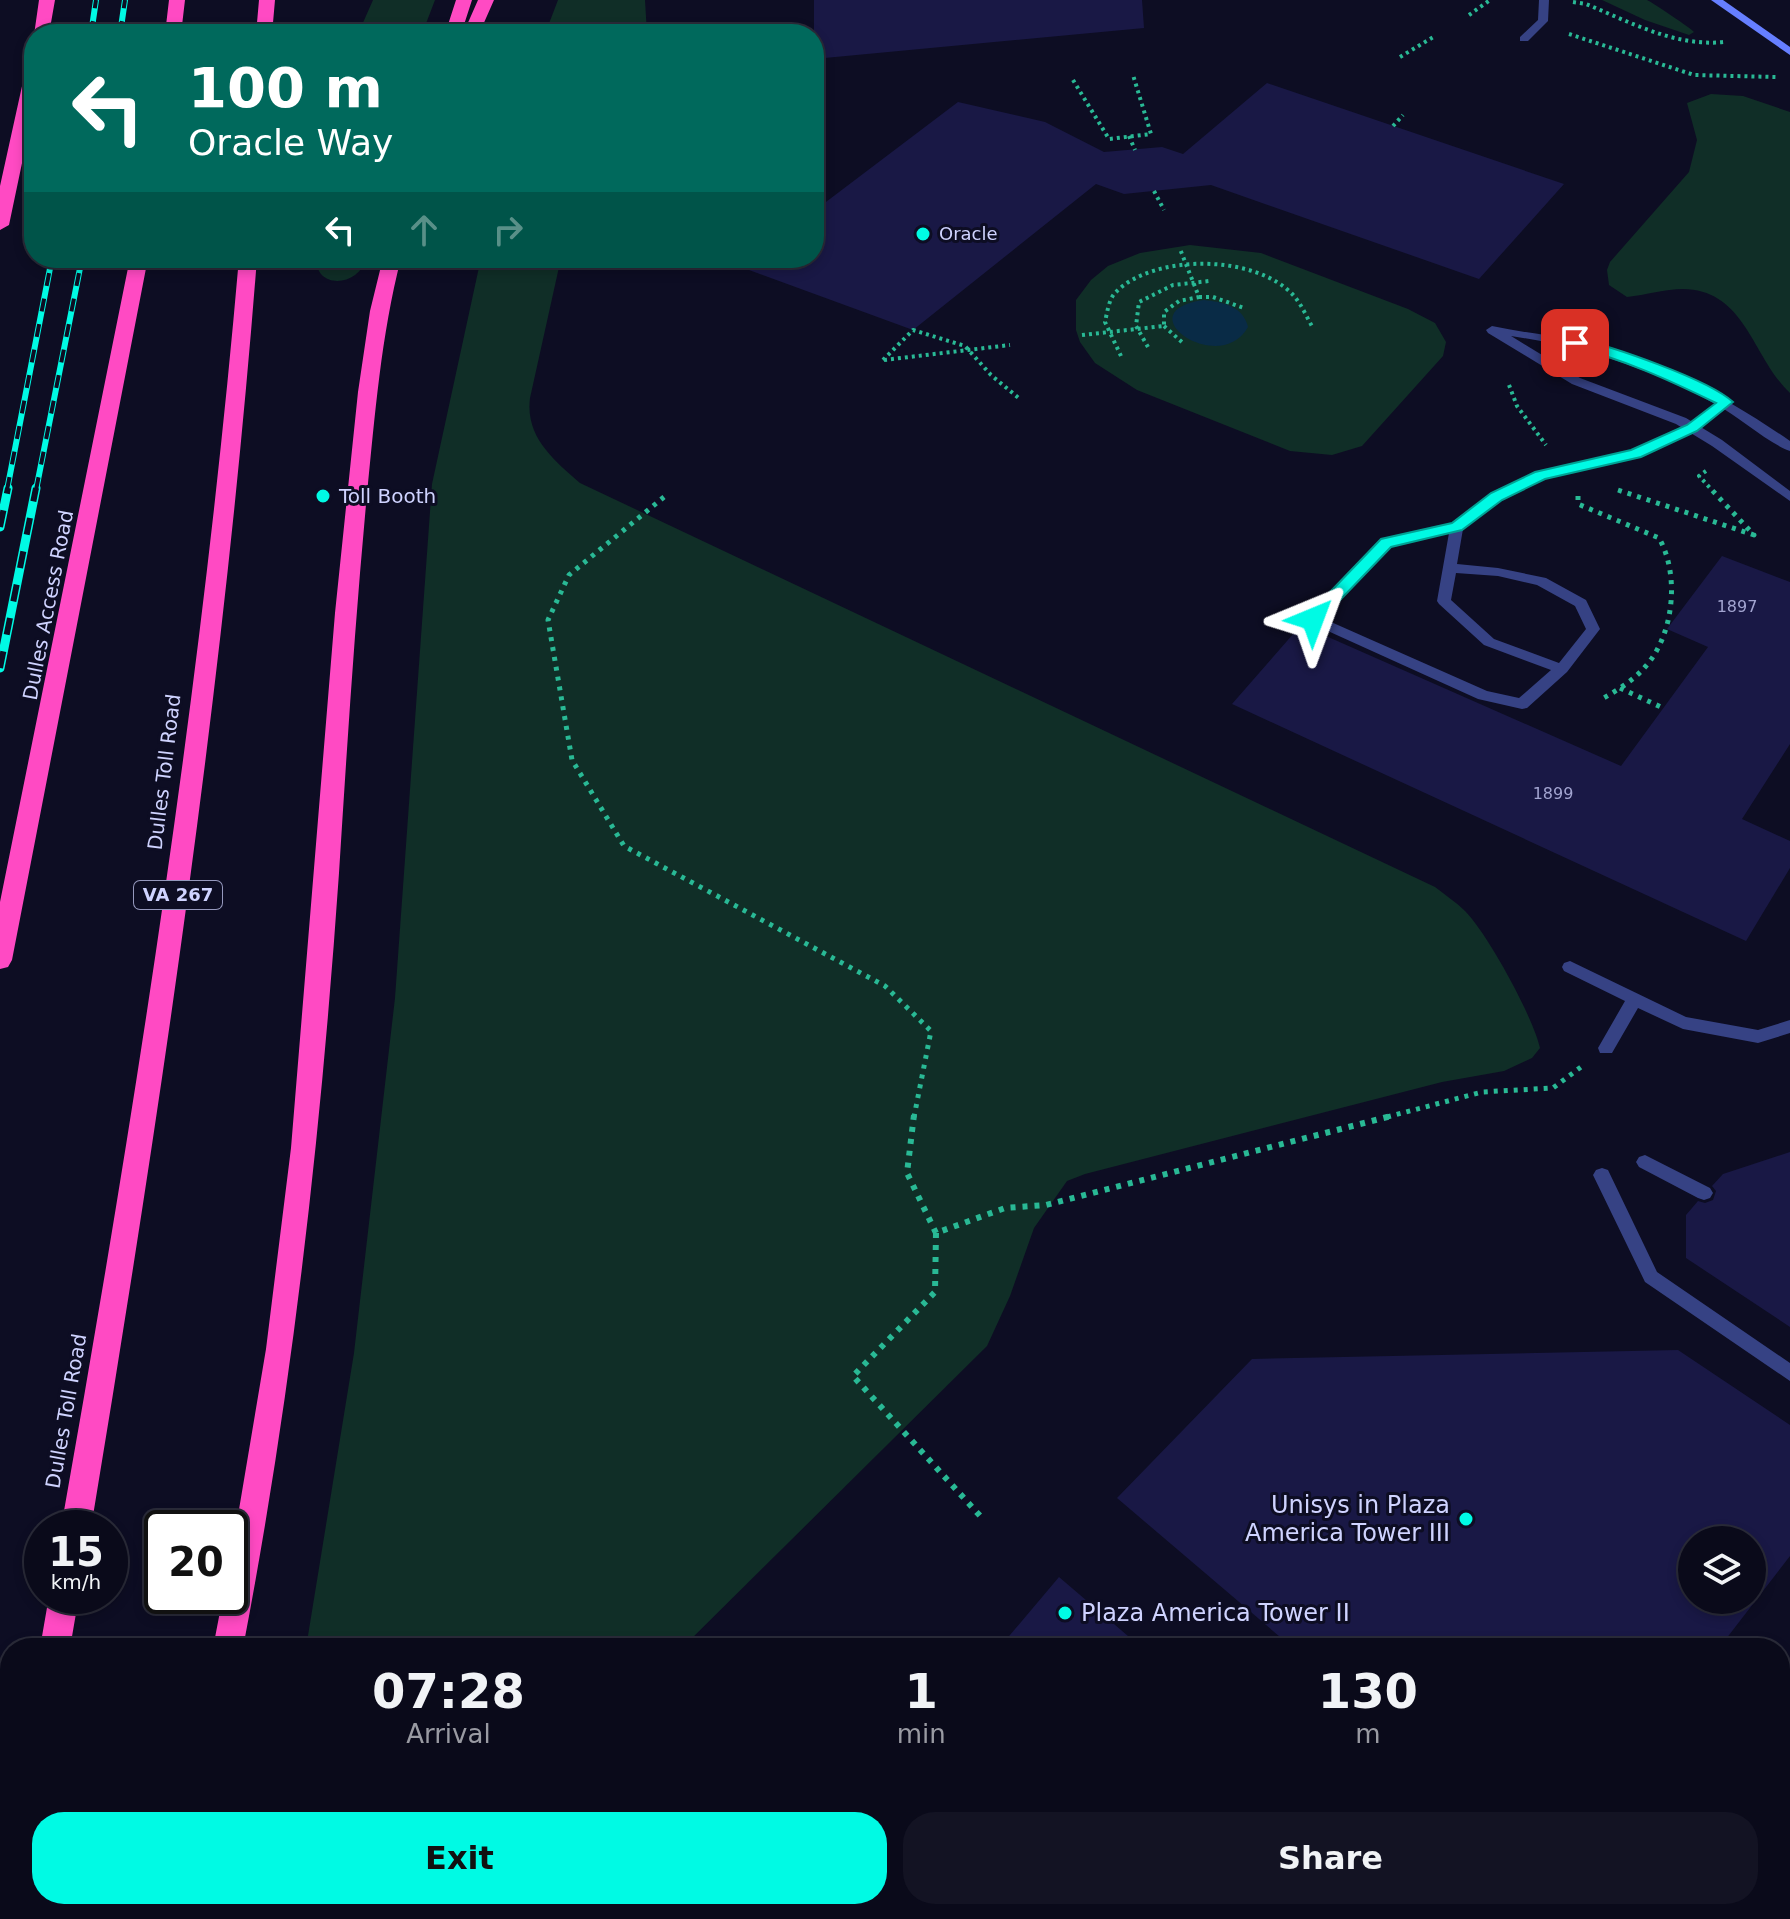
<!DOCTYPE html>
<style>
:root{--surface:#0a0a1a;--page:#131323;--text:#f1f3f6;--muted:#999aa2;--line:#2a2b39;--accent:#00fae4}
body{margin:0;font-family:"DejaVu Sans",sans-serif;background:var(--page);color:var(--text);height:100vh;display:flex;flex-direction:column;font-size:30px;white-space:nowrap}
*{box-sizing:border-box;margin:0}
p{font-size:26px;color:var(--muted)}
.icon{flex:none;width:44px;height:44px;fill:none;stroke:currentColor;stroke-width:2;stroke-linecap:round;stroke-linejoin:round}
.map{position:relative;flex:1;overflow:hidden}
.sheet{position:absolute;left:0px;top:1638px;width:1790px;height:282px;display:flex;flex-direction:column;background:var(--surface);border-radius:32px 32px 0 0;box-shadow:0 4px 12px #0003,0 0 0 2px var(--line)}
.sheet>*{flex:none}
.guide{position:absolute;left:24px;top:24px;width:800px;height:244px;border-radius:32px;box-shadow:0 4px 12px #0003,0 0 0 2px var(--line);background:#00695c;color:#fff;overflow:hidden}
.tools{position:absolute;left:1678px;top:1526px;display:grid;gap:16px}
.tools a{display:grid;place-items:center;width:88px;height:88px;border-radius:50%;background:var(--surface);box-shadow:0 4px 12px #0003,0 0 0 2px var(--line);font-size:40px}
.speed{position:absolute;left:24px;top:1510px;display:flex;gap:16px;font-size:40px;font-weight:700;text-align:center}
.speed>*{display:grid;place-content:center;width:104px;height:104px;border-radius:50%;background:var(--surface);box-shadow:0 4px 12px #0003,0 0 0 2px var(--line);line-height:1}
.speed small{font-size:20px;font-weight:400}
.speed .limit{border:4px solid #111;border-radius:12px;background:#fff;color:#111}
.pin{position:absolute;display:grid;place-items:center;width:68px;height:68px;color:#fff;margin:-34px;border-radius:16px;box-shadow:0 4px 12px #0006}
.me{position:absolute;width:88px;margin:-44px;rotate:44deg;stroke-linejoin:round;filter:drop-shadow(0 0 6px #0008)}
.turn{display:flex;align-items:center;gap:28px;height:168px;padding:0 32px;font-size:36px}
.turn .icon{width:104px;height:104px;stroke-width:2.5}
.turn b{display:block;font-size:56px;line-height:68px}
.lanes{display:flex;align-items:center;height:76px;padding:0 32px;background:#0003;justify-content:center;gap:40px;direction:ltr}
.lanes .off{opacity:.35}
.eta{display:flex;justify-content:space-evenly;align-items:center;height:136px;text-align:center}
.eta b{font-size:48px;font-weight:600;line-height:56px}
.cta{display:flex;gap:16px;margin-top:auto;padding:16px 32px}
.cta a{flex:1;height:92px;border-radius:32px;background:var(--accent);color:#111;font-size:32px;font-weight:600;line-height:92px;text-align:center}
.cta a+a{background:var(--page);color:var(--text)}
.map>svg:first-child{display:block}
</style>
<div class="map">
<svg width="1790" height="1919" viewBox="0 0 1790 1919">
<rect width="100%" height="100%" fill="#0d0d23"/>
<path fill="#102e27" d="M373,0H435L422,34H358Z
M558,0H645L647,34H545Z
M1602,0C1614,0 1636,0 1647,0C1652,2 1692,29 1694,32L1689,35L1645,20Z
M1711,94L1743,96L1790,112V393C1752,357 1746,290 1683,289C1665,289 1646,295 1627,297L1609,285L1607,270L1610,262L1689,172L1697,140L1687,103Z
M1190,245L1261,253L1408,309L1435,323L1446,342L1443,356L1362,446L1332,455L1290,451L1137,390L1095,363L1080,342L1076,330V300L1091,280L1108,266L1140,253Z
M316,258H366C360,286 316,291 316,258Z
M481,258H561L530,398C525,437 554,460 580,483L1435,887C1445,895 1456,902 1465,911C1488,934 1533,1017 1540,1048L1532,1058L1504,1071L1442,1082L1085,1174L1067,1181L1034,1228L1010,1296L987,1346L682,1648H306L354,1353L395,998L432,484Z
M264,1910H417L408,1919H263Z
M1459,1910H1769L1780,1919H1460Z"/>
<path fill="#092b46" d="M1204,300C1223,302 1243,306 1248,327C1220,378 1123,311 1204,300Z"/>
<path fill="#191845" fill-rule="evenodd" d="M814,0H1142L1144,28L814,59Z
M1267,83L1564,184L1479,279L1211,185L1124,194L1096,184L913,330L730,263L731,258H814V211L958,102L1045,122L1104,152L1162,147L1183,154Z
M1722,556L1790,582V744L1742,819L1790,841V868L1746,941L1232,704L1301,625L1621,766L1708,647L1667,629Z
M1790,1152V1327L1686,1258V1215L1698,1201L1705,1203L1713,1200L1716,1191L1712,1186L1723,1174Z
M1678,1350L1790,1425V1556L1719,1648H1293L1117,1498L1252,1359ZM1692,1540H1752V1600H1692Z
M1059,1577L1142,1648H999Z"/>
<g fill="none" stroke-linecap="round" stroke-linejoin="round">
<path stroke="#29b995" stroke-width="4" stroke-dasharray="3 4" stroke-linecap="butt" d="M1573,2L1586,4C1630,22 1675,47 1724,42
M1469,15L1490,0
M1569,34L1694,75L1776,77
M1400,57L1435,36
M1073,80L1109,139L1151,134L1133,75
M1393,126L1403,115
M1129,136L1135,150
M1154,191L1164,210
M1199,297H1213L1244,308
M1164,326L1184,344
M1082,335L1164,326V312L1179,301L1199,297L1180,249
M1148,347L1136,326L1139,302L1173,285L1209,281
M1121,356L1105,322C1107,313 1109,299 1115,293C1153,253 1257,254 1294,296C1302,305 1307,318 1313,328
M883,360L913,330L965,346L991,375L1021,400
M884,360L1010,345
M1509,385L1517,406L1546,445
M1706,471L1699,476L1712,490"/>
<path stroke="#29b995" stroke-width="5" stroke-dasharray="4 6" stroke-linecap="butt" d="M1618,490L1754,535L1710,488
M1578,496V504L1659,538C1680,575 1674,635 1645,667C1633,681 1616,691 1600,700
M664,497L569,575L548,620L572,760L624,846L885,986L931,1031L914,1117
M1620,688L1663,708
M1387,1117L1482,1092L1553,1088L1581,1067"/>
<path stroke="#29b995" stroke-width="6" stroke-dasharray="5 7" stroke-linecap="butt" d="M914,1115L907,1173L936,1233L1005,1208L1046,1205L1395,1115
M936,1233L935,1292L853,1376L982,1518
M1726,1910L1731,1919
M1476,1919L1477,1910"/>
<path fill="#364284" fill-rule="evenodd" d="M1539,0H1549L1548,21L1528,41H1520V37L1538,20Z
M1726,398L1732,402L1730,405L1697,431L1641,457L1544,478L1502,499L1463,529L1457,564L1498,568L1546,578L1586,600L1600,629L1567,672L1527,708L1522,709L1478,699L1308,622L1306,619L1381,540L1453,524L1492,493L1535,472L1632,451L1687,425ZM1449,533L1437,601L1439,604L1484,645L1551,670L1519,698L1487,691L1322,618L1391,546ZM1456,573L1498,576L1537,585L1575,606L1586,629L1559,663L1494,639L1451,600Z
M1570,961L1686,1017L1758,1030L1790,1020V1033L1758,1043L1683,1029L1638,1008L1612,1053H1600L1598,1048L1625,1001L1564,971L1562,967L1564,963Z
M1645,1155L1710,1188L1713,1193L1710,1198L1704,1200L1698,1198L1639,1167L1636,1162L1639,1157Z
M1602,1168L1608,1170L1657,1272L1790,1363V1381L1645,1282L1593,1175L1596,1170Z
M1790,1773V1802L1780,1808V1780Z
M1780,1861L1790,1866V1891L1780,1886Z
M1410,1910H1432L1433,1919H1411Z"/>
<path fill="#364284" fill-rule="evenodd" d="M1492,326C1520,332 1549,335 1578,341C1655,359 1725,396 1790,441V451C1768,443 1739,417 1717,405C1653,369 1584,347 1511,336L1580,378L1686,418L1722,440L1790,491V501L1712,446L1676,424L1572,384L1488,333L1486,330Z"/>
<path fill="#667fff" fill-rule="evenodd" d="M1711,0H1723L1790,47V55Z"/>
<path fill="#ff4ac3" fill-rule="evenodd" d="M39,0H55L49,34L34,35Z
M169,0H185L181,34H165Z
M259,0H275L272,34H256Z
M456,0H472L461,34H445Z
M478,0H494L479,34H463Z
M34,63V106L9,225L0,230V186L26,68Z
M130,258H148L12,960L8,967L0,969V902Z
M239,258H257C224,685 161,1106 91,1528H61C136,1106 202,685 239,258Z
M383,258H401C381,336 375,415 367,494C355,621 347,747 339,873C321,1134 292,1392 243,1648H213L223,1596H230V1563L266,1349L291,1148L335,613L358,392L370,311Z
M49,1596H79L70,1648H40Z
M10,1890V1910H25L23,1919H0V1894Z
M157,1910H189L187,1919H155Z"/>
<defs>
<path id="rail-far1" d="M91,34L96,0
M120,34L125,0
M7,490L52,258
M36,490L82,258"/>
<path id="rail" d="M0,527L8,488
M0,668L36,488"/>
</defs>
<use href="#rail-far1" stroke="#00fae4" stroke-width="6"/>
<use href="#rail" stroke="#00fae4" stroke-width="9"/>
<use href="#rail-far1" stroke="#0d0d23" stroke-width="4" stroke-dasharray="13" stroke-linecap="butt"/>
<use href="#rail" stroke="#0d0d23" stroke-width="6" stroke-dasharray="17" stroke-linecap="butt"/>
</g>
<path fill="#00fae4" stroke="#00a294" stroke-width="2" d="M1575,338C1611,346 1708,379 1733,402L1697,431L1641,457L1545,479L1502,500L1462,530L1391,547L1318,623H1307V616L1381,539L1452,523L1491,493L1535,472L1631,450L1687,425L1716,403C1669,380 1621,358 1570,346L1568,343Z"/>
<g fill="#00fae4" stroke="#0d0d23" stroke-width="3">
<circle cx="923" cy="234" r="8"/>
<circle cx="323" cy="496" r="8"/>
<circle cx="1466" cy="1519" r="8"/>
<circle cx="1065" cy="1613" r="8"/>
</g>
<g text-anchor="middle" stroke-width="6" stroke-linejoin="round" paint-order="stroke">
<g font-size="16" fill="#a2a4d0">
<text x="1737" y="612">1897</text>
<text x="1553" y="799">1899</text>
</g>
<g font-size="18" fill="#cfd3ff" stroke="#0d0d23" text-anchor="start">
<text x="939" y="240">Oracle</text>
</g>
<rect fill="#0d0d23" stroke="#9598bd" stroke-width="2" x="134" y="881" width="88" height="28" rx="6"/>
<g font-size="18" font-weight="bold" fill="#cfd3ff">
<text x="178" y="901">VA 267</text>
</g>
<g font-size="20" fill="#cfd3ff" stroke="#0d0d23" text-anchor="start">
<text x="339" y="503">Toll Booth</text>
</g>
<g font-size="20" fill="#cfd3ff" stroke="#0d0d23">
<text transform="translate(48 605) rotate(-79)" y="7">Dulles Access Road</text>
<text transform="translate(164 772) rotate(-83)" y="7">Dulles Toll Road</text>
<text transform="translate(66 1411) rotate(-80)" y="7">Dulles Toll Road</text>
</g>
<g font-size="24" fill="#cfd3ff" stroke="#0d0d23" text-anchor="end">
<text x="1450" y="1513">Unisys in Plaza<tspan x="1450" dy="28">America Tower III</tspan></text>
<text x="1081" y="1621" text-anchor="start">Plaza America Tower II</text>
</g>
</g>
</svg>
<div class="tools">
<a><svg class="icon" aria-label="layers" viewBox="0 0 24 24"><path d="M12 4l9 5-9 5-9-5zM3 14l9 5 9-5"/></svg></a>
</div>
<div class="speed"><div>15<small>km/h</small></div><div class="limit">20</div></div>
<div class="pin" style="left:1575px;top:343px;background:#d93025"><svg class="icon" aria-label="arrive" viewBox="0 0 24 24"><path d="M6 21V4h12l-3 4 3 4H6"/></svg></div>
<svg class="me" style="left:1313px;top:619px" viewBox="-20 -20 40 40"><path d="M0-17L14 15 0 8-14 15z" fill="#00fae4" stroke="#fff" stroke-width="4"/></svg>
<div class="guide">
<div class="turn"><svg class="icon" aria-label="left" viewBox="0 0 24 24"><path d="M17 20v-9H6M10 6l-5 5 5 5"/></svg><div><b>100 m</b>Oracle Way</div></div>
<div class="lanes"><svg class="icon" aria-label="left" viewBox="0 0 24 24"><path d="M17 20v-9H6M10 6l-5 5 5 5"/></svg><svg class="icon off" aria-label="ahead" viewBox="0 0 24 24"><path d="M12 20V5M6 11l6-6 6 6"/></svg><svg class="icon off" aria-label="right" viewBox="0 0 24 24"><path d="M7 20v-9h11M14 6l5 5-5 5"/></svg></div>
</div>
<section class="sheet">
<div class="eta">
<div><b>07:28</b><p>Arrival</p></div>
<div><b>1</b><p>min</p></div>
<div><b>130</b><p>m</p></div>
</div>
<div class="cta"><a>Exit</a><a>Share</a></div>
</section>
</div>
